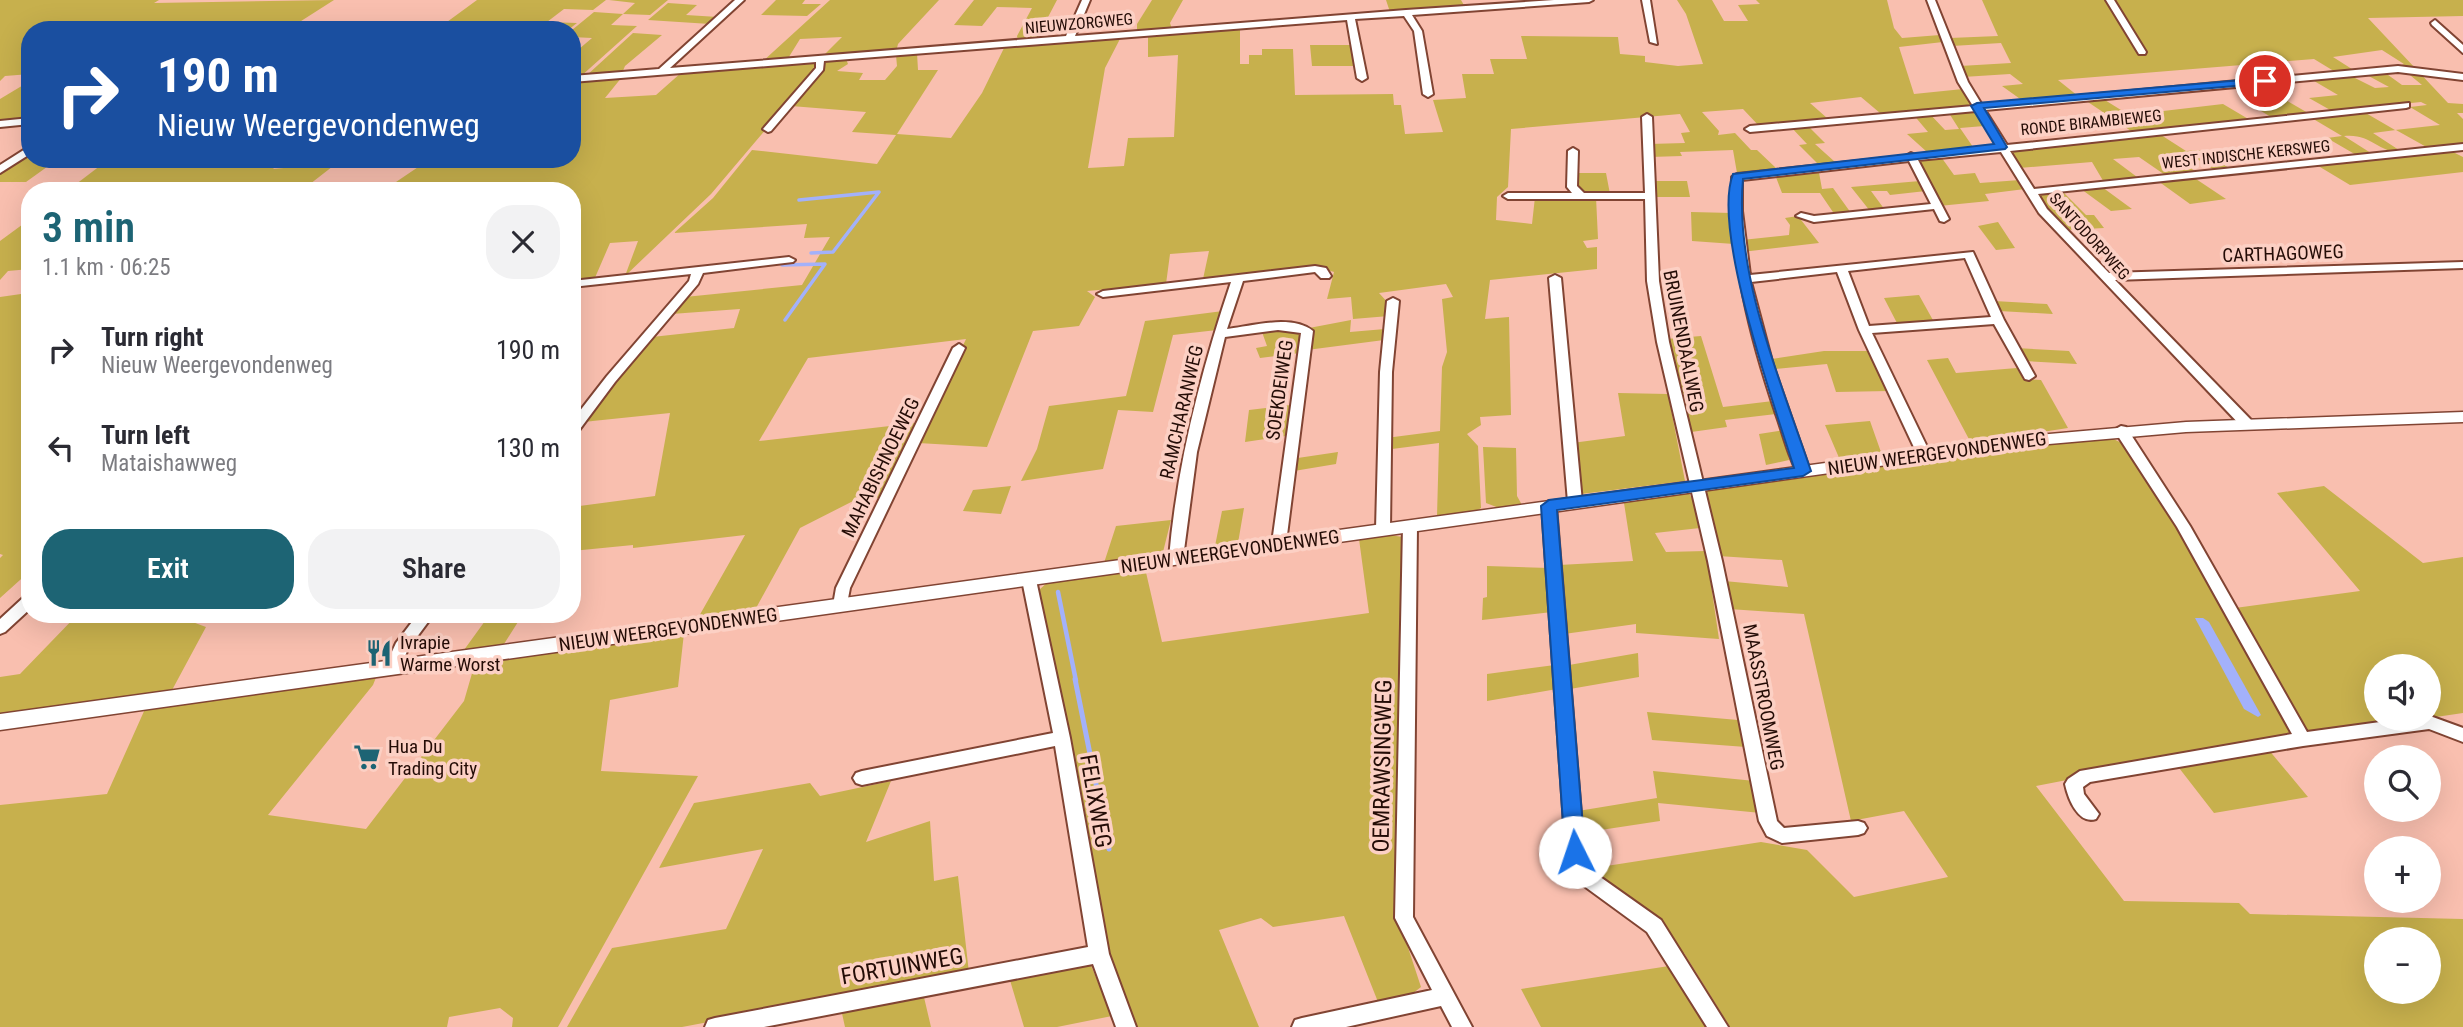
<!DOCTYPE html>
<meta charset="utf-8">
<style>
:root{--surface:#fff;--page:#f2f2f3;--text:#2b2b33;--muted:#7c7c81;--accent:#1d6474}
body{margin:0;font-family:"Roboto Condensed",sans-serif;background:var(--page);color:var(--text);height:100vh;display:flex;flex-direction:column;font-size:26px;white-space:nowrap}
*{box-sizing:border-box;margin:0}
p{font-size:23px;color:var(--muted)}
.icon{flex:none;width:38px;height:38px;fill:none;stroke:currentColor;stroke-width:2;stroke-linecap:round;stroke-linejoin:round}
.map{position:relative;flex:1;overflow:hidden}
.side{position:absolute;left:21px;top:182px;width:560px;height:441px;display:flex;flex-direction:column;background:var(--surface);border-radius:28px;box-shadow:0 7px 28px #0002}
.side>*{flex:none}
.hud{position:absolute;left:21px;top:21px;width:560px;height:147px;border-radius:28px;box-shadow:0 7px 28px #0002;background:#1a4fa0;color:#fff;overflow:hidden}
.fabs{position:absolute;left:2364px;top:654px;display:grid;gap:14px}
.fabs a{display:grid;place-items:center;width:77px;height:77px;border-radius:50%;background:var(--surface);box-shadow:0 7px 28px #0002;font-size:35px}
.pin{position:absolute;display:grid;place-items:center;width:60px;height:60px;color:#fff;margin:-30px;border:4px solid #fff;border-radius:50%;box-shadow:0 2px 7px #0007}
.me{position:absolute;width:77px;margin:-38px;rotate:356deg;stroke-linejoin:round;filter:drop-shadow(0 0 5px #0008)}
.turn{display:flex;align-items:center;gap:24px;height:147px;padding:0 21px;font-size:32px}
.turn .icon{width:91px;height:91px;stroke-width:2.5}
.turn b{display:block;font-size:49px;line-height:60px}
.round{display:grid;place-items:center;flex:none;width:74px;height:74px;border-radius:28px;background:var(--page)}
.head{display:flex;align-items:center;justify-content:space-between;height:119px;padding:0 21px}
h1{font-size:42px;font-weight:600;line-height:52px;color:var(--accent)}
.primary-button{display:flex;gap:14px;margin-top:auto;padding:14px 21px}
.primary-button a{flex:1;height:80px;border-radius:28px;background:var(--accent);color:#fff;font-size:28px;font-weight:600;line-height:80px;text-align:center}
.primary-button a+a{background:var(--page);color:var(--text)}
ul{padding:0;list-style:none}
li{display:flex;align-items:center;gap:21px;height:98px;padding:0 21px}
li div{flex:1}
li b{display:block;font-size:26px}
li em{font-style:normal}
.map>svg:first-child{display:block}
</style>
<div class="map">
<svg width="2463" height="1027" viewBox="0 0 2463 1027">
<rect width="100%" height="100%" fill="#f9bfaf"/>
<path fill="#c7b04d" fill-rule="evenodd" d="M0,0H159L154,3L334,0L287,30H30V63L27,65H30V74L5,76L0,81Z
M477,0H606L593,10L564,9L547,22L577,23L568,30H436Z
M609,0H668L650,15L623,14L611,25L637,26L580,77L572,78V55L592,38L572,37V30L594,12L623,14L635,3Z
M776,0H805L802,4H821L807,16L761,15Z
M830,0H939L898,44L896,52L821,58L842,37L800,39L787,60L762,62Z
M974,0H1057L1036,40L1018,42L1017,36L1032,8L997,7L982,26L954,25Z
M1152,0H1183L1170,23L1172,29L1137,31V24Z
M1386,0H1461L1465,7L1390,12Z
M1677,0H1712L1724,21H1748L1738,5L1760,4L1756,0H1887L1894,28L1902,38L1940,35L1943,42L1899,47L1914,94L1963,89L1971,105L1880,113L1861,97L1810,103L1827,118L1759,126L1743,109L1702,112L1719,131L1718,135L1735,133L1751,150H1757L1776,168L1737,173L1733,150L1680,152L1682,156L1650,157L1649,144L1685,143L1681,133L1690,132L1680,114L1511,129L1508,187L1497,197L1496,220L1532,224L1535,197H1596L1598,239L1583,241L1587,248L1597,247V269L1490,280L1485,319L1509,317L1511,415L1480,417L1481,425L1467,434L1478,446L1481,508L1478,510L1437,516L1439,443L1384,450L1386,438L1440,431L1442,367L1447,352L1442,299L1453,297L1446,284L1379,293L1389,304V316L1353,319L1351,297L1327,299L1334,272L1318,267L1203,279L1209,251L1170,254L1166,284L1087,291L1095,297L1079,326L1033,331L987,447L918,443L966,339L808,358L759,441L916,423L879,498L863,496L800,528L755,610L698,618L745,535L633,548V545L572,551V507L655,496L670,413L583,422L652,337L734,328L740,309L671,314L685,297L802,285L830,237L804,238L807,224L674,233L713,198L752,150L877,164L896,135L852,132L866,112L791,106L825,61L846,59L848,64L837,71L863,73L859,80H885L897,66L896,55L917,53L918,70H938L897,134L951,138L982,93L1005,46L1121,37L1105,68L1088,168L1124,166L1128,138L1174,137L1178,55L1148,57V34L1240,26V64H1249V55H1262V49H1293L1295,95L1393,94L1394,105H1401L1405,134L1443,132L1433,100L1466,98L1462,74H1494L1490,59H1527L1521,36L1618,37L1620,54L1645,56V62L1678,66L1703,64L1686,14Z
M1982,0H2463V16L2368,18L2448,103L2463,104V113H2457L2463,119V146L2430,149L2396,130L2373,133L2402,152C2379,154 2372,133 2344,136L2374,155L2358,156L2327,138L2342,136L2310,117L2364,112L2395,130L2440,125L2410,107L2427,105L2421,102L2332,111L2309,98L2338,95L2309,78L2349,75L2375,88L2389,87L2365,74L2384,72L2402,85H2422L2399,66L2404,64L2382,50L2333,57L2355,71L2337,73L2314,59L2276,62L2298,76L2277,78L2254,64L2058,80L2078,96L2023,101L2002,86L2023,84L2010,74L1963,77L1960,66L2011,63L2001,43L1952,46L1950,38L1998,36Z
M668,3L697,5L686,15L718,17L710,24L648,20Z
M633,33L662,35L625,66L622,73L586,76Z
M1310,45H1354L1357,66H1312Z
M815,62L818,68L711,194L625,276L638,241L610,243L594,280L572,282V191H307L396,182L430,159H572V80L622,77L605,98L656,95L682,72Z
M30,81V113L15,121L0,122V99Z
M2100,97L2129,115L2223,104L2250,120L2134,133L2082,98Z
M2282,98L2308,113L2271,117L2246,102Z
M1947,110H1974L1984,126L1960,128L1973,147L1927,152L1907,134L1928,132L1912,113L1928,112L1945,130L1959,129Z
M1806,124L1825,143L1815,144L1835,162L1818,164L1799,145L1807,144L1790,126Z
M2158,133L2186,151L2202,150L2232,170L2216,171L2186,152L2169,154L2198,173L2168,177L2139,157L2113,159L2141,180L2105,184L2092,162L2019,168L2008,148Z
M30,148V159H58L26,182H0V168Z
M2449,150L2463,157V172L2350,185L2315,164Z
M1939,154L1954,175L1975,173L1980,183L2020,180L2025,189L1985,194L1989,201L1939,206L1916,160Z
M109,159H283L273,169L337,163L301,191H67Z
M1818,167L1822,189L1833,188L1851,213L1835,215L1820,193H1782L1774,172Z
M1575,173H1606L1610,194L1582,193L1574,186Z
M2193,177L2226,199L2190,204L2158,181Z
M1650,181H1687L1690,197H1652Z
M1920,181L1926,191L1890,195L1887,191H1871L1885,210L1870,211L1851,187Z
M2102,187L2132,209L2111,211L2081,189Z
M2063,192L2086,215H2094L2104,228L2066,230L2048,212L2038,195Z
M1691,212L1732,213L1734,244L1692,241Z
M1798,216L1819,243L1742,252V240L1789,235L1790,225L1785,218Z
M30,219V269L8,271L0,280V241Z
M1998,222L2015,248L1996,250L1978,226Z
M30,284V571L0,598V558L3,555L0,554V297L21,294Z
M1919,295L1934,322L1898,325L1884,298Z
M1994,301L2047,304L2053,314L1999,311Z
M1223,311L1217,330L1173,335L1153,412L1118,410L1103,469L1021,481L1037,449L1049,406L1126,396L1145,321Z
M1351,320L1350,332L1385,329L1384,340L1307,350L1309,328Z
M1281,329L1302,333L1300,353L1260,358L1256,348L1267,346L1262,332Z
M1701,336L1723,407L1773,401L1776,414L1725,420L1727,427L1684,433L1666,339Z
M2016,348L2069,351L2077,364L2024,361Z
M1824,351H1872L1889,391L1836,392L1827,364L1775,369L1772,359Z
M1948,358L1956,373L2017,368L2023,379L2041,380L2068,428L1971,443L1927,360Z
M1618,393L1668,394L1685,481L1581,494L1572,443L1625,436Z
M1291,405L1286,436L1245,442L1249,410Z
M1870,421L1882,455L1840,460L1825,425Z
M1784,430L1789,460L1766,465L1759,434Z
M2107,436L2126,445L2178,524L2292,733L2289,737L2036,786L2124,901L2239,903L2250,914L2463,919V1027H1730L1684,953L1680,954L1587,869L1761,842L1807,850L1854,897L1948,877L1904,811L1851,821L1804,614L1729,609L1724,581L1788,587L1782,560L1718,556L1700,492ZM2376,940H2429V992H2376Z
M1483,447L1516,448L1517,496L1522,505L1499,508L1486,503Z
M1338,452L1336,464L1288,472L1291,459Z
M1011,486L1001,514L963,511L973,490Z
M2324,486L2423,563L2463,557V713L2429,718V667H2376V719H2421L2308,735L2235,608L2360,591L2277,493Z
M1689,493L1696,507L1700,528L1655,533L1666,552L1706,551L1719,639L1636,633V624L1564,634L1559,565L1633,561L1624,503Z
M1244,508L1238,543L1215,546L1222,511Z
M1171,520L1163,552L1104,563L1116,526Z
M1389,535L1403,537L1407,546L1395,908L1421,987L1412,994L1378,1002L1344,916L1273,927L1261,918L1219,930L1259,1027H1136L1108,961L1039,590L1049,581L1145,568L1162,642L1369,613L1359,539Z
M1487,566L1549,568L1552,612L1482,620L1483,598L1487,597Z
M78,614H171L206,627L171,692L0,714V677L20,674Z
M490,614H523L504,644L464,650Z
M684,633L678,687L610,700L601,771L698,776L558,1027H512L513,1018L500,1008L449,1017L447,1027H0V805L107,794L145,709L377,675L373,685L268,815L366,829L464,701L475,663Z
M1638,653L1639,677L1570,689L1569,665Z
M1555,665L1557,689L1487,701V674Z
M1647,712L1738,720L1746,747L1652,740Z
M2268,749L2308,797L2214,813L2176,764Z
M1653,771L1755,781L1761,813L1658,803L1660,821L1581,833L1578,811L1657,798Z
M891,781L866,842L930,821L934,881L958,876L969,973L682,1027H567L612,948L726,929L763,849L659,868L694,803L810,783L820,796Z
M1090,963L1112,1016L1057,1027H1024L1009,977Z
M1669,966L1706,1027H1541L1521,989Z
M923,993L931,1027H845L841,1009Z"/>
<path fill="#a3b1fa" d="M2203,618L2209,622L2261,715L2258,717L2244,709L2195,618Z"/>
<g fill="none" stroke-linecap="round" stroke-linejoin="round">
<path stroke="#a3b1fa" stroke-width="3.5" d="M799,200L879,192L833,252L811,253
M782,265L825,264L785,320"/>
<path stroke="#a3b1fa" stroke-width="4.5" d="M1058,592L1076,681"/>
<path stroke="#a3b1fa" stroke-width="5" d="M1075,679L1109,849"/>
<defs>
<path id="minor" d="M735,0H744L670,68L1066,36L1082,0H1090L1075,36L1406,10L1554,0H1593L1589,2L1412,15L1422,31L1433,94L1428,97L1423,94L1414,31L1404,16L1355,19L1367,78L1362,81L1357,78L1347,20L824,61L823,70L771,131L768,132L763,129L816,68V62L572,82V76L659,69Z
M1642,0H1650L1657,44L1650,42Z
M1927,0H1935L1968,82L1982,105L2398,66L2463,74V80L2398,72L1985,110L2007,145L2409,103V107L2406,108L2010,151L2034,189L2463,144V150L2038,194L2047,209L2109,273L2463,262V268L2115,280L2253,422L2254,425L2253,428H2243L2039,213L2001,152L1918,160L1949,219L1944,222L1940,221L1934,209L1814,222L1796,216L1801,213L1814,216L1931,204L1909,161L1742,180V211L1750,275L1973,252L2004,320L2035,376L2029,380L2025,379L1994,324L1872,333L1931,455L1929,458H1919L1859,330L1837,272L1751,282L1773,365L1810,471L1803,475L1798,474C1788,456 1783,433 1776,414C1750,337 1730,258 1732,177L1737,174L1906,156L1911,153L1915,155L1998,146L1976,111L1750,132L1745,129L1750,126L1973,106L1958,82ZM1965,258L1991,317L1869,326L1848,271Z
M2106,0H2114L2146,52L2145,54H2139Z
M2435,20L2463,45V53L2432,25L2431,23Z
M1647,114L1652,117L1659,281L1669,342L1722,561L1777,821L1784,828L1858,821L1864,823L1867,828L1864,833L1858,835L1782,843L1767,836L1759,821L1708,561L1657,342L1647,281L1645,199H1508L1503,196L1508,193H1572L1567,187L1568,151L1573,148L1578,151L1577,186L1584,193H1645L1642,117Z
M30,118V124L0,127V121Z
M30,146V154L0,173V165Z
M789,257L795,260L793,262L703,273L698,284L615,382L577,433L572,434V421L607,376L689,281L691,274L572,287V281Z
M1315,266L1326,268L1331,276L1329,278H1321L1315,272L1243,281L1227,329C1252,326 1292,314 1313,331L1286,543L1279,548L1272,543L1301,333L1278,330L1225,337L1197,452L1183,558L1176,563L1171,562L1169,558C1177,463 1201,371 1231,282L1103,297L1097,294L1103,291Z
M1555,275L1561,278L1582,502L1575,507L1568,502L1549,278Z
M1393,298L1399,301L1392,372L1390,529L1383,534L1376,529L1380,372L1387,301Z
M959,344L965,348L850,588L846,609H836L833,605L836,588L953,348Z
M2121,426L2126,427L2190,526L2307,732L2402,719H2429L2430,716L2463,728V742L2429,729L2303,746L2090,782L2083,787L2084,794L2099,814L2096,819C2078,825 2068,798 2065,784L2068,779L2080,771L2292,734L2177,527L2114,430Z
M1549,501L1556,506L1584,851L1596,874L1661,920L1728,1027H1707L1647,932L1584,886L1566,852L1542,506Z
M1410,521L1417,526L1413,917L1472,1027H1452L1441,1006L1346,1027H1292L1295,1020L1302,1018L1432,990L1395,918L1403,526Z
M1029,575L1034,576L1036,580L1070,738L1109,954L1136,1027H1116L1093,964L764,1027H705L708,1020L715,1018L1088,947L1055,746L862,785L856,783L853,778L856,773L862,771L1053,733L1022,580L1024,576Z
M30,595V609L5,632L0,634V619L25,596Z
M418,614H434L408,649L399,671H387L385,667L396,643Z"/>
<path id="tertiary" d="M2463,412V422L2186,432L2015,447L0,730V714L2015,437L2186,422Z"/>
</defs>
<use href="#minor" stroke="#814433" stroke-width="4"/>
<use href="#tertiary" stroke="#814433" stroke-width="3"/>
<use href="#minor" fill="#fff" fill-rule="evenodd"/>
<use href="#tertiary" fill="#fff" fill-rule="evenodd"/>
</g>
<path fill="#1a73e8" stroke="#114b97" stroke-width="2" d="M2265,78L2270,81L2269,83L1984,108L2007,147L2005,149L1743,179C1734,274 1781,382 1811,471L1803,476L1557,510L1585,852L1582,858L1575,861L1568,858L1565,852L1541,506L1549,500L1794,468C1775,407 1711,230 1733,174L1994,144L1971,106L1977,103Z"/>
<defs>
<symbol id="restaurant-bare" viewBox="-9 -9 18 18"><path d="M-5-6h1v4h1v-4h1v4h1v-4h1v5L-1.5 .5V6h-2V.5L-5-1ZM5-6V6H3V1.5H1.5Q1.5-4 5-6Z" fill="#1d6474" stroke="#fcd0c4" stroke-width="2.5" paint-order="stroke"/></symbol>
<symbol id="supermarket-bare" viewBox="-9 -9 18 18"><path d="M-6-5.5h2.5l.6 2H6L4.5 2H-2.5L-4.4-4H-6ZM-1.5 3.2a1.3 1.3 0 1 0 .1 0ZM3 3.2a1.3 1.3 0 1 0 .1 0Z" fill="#1d6474" stroke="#fcd0c4" stroke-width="2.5" paint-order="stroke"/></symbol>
</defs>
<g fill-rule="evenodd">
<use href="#restaurant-bare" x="360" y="634" width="38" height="38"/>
<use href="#supermarket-bare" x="348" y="738" width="38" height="38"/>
</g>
<g text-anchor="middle" stroke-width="7" stroke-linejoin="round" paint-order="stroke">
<g font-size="16" fill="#240c06" stroke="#fcd0c4">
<text transform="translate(1079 23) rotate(-5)" y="6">NIEUWZORGWEG</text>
<text transform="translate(2091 122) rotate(-6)" y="6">RONDE BIRAMBIEWEG</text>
<text transform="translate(2246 154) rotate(-6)" y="6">WEST INDISCHE KERSWEG</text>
<text transform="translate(2090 236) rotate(48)" y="6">SANTODORPWEG</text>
</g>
<g font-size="19" fill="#240c06" stroke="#fcd0c4">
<text transform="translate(2283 253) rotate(-2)" y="7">CARTHAGOWEG</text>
<text transform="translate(1684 341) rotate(79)" y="7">BRUINENDAALWEG</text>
<text transform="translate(1279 390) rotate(-82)" y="7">SOEKDEIWEG</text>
<text transform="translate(1181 412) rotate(-77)" y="7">RAMCHARANWEG</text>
<text transform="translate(1937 453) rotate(-8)" y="7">NIEUW WEERGEVONDENWEG</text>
<text transform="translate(880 467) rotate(-64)" y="7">MAHABISHNOEWEG</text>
<text transform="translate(1230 551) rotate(-8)" y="7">NIEUW WEERGEVONDENWEG</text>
<text transform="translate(668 629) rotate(-8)" y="7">NIEUW WEERGEVONDENWEG</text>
<text transform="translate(1764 697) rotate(79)" y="7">MAASSTROOMWEG</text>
</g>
<g font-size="19" fill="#240c06" stroke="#fcd0c4" text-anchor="start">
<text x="400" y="649">Ivrapie<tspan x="400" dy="22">Warme Worst</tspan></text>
<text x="388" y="753">Hua Du<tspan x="388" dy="22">Trading City</tspan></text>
</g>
<g font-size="23" fill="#240c06" stroke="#fcd0c4">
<text transform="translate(1382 766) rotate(-89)" y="8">OEMRAWSINGWEG</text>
<text transform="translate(1096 801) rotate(80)" y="8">FELIXWEG</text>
<text transform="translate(902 966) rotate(-10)" y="8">FORTUINWEG</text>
</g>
</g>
</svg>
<div class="fabs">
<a><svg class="icon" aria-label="sound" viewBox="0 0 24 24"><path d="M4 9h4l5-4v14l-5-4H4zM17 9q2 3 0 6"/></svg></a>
<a><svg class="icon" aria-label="search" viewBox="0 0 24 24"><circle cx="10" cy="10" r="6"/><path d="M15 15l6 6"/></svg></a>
<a>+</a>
<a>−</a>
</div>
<div class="pin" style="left:2265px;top:81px;background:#d93025"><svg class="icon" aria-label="arrive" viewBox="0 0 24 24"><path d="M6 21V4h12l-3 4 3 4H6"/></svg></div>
<svg class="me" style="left:1575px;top:852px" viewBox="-20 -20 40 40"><circle r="19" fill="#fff"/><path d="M0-13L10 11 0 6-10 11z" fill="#1a73e8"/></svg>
<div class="hud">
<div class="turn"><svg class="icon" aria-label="right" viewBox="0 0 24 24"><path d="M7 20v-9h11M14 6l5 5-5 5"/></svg><div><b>190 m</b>Nieuw Weergevondenweg</div></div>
</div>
<section class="side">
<div class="head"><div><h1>3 min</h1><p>1.1 km · 06:25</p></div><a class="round"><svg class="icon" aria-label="close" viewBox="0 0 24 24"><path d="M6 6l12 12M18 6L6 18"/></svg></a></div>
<ul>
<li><svg class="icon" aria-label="right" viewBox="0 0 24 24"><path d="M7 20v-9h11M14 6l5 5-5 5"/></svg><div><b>Turn right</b><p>Nieuw Weergevondenweg</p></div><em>190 m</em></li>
<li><svg class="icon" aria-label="left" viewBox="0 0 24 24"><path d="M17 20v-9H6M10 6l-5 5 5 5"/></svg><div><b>Turn left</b><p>Mataishawweg</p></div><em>130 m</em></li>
</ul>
<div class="primary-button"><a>Exit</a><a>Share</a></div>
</section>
</div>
